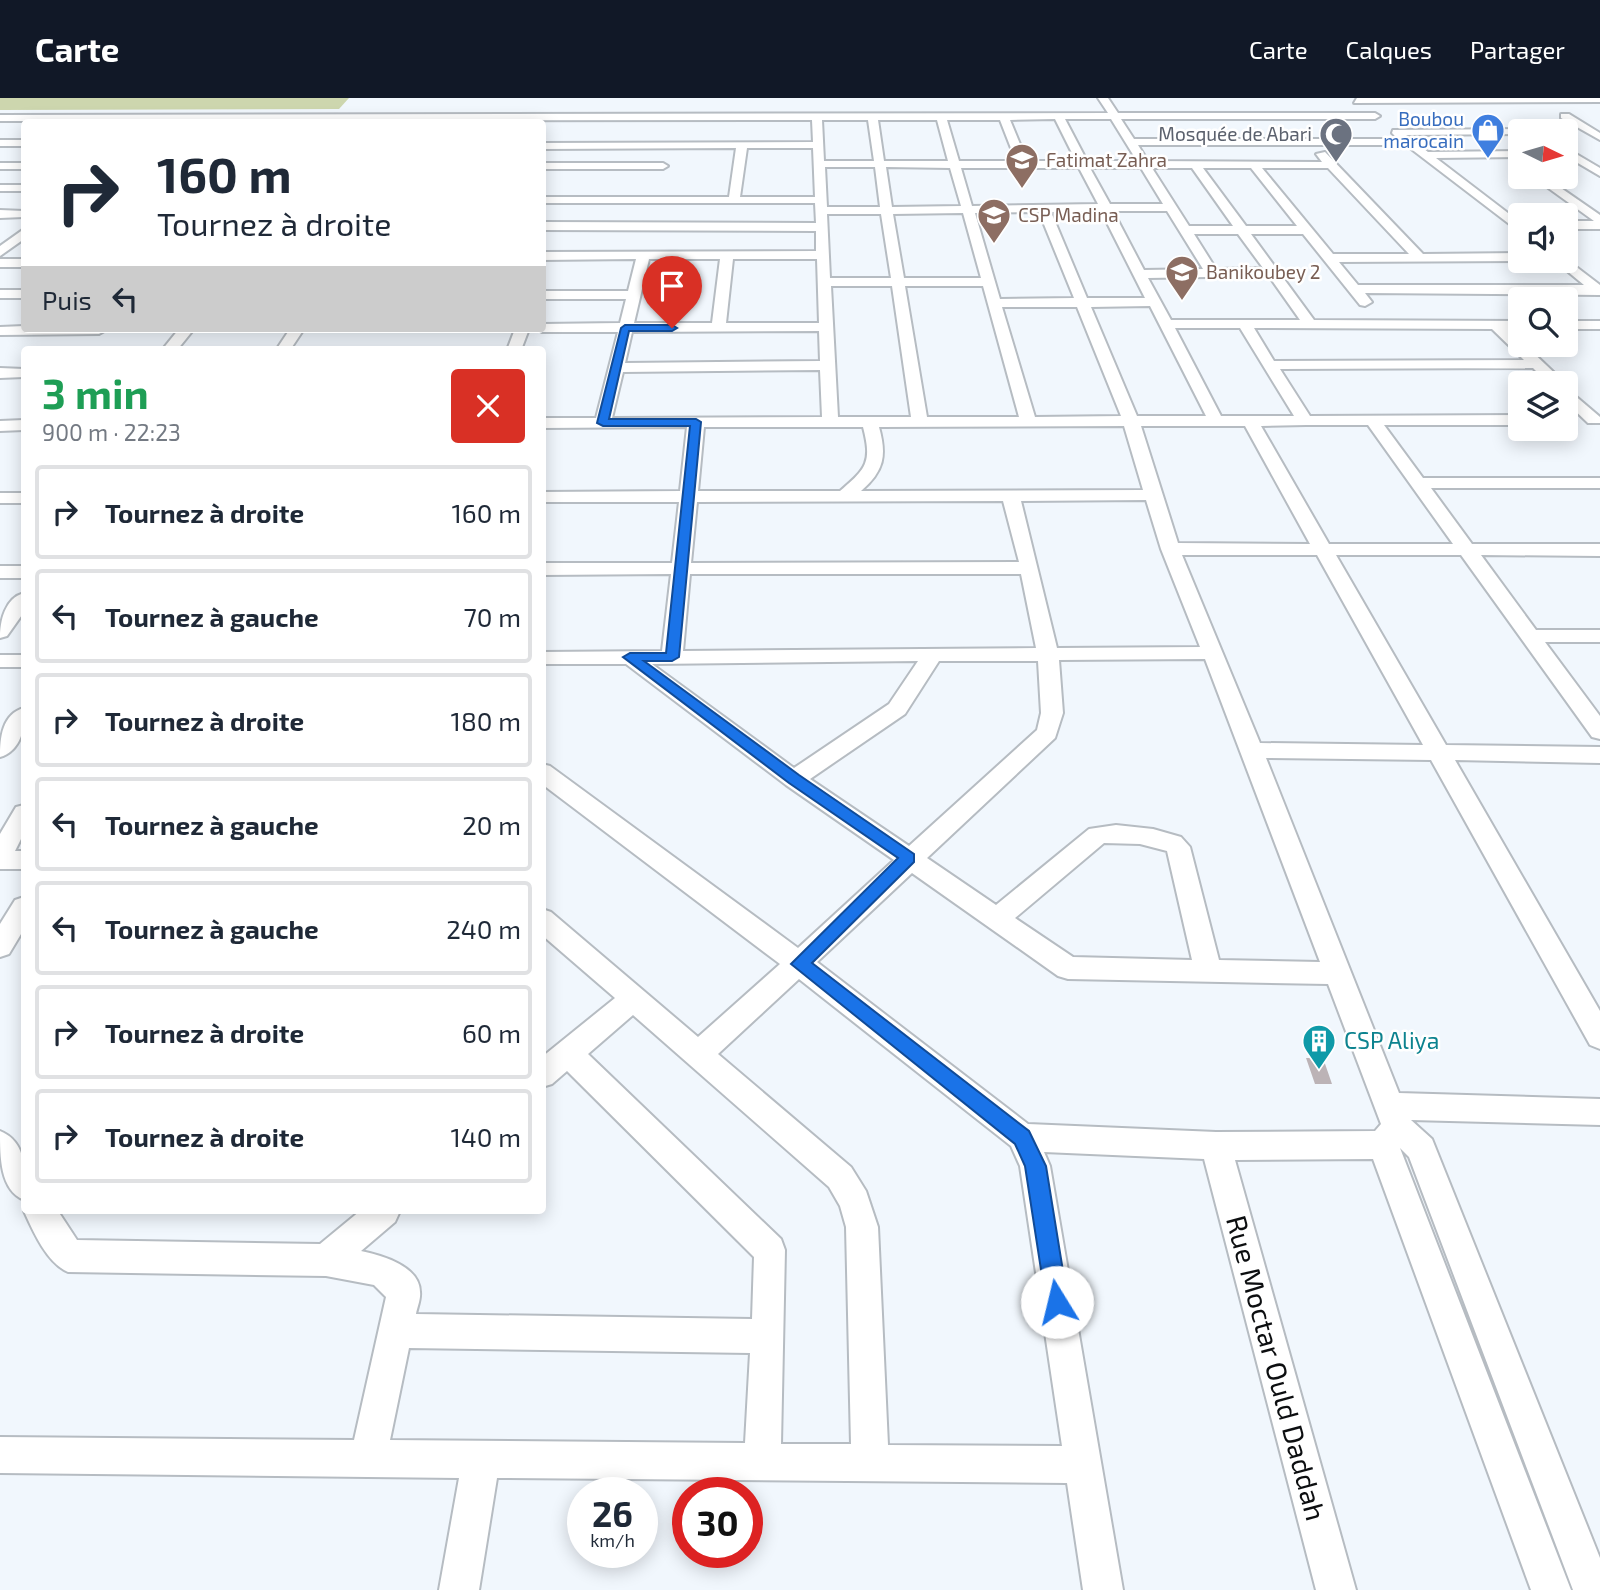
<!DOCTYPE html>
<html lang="fr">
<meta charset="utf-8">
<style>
:root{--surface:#fff;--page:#f6f6f7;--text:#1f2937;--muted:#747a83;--line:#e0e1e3;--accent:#111827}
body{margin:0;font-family:"Exo 2",sans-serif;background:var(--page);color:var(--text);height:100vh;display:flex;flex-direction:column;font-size:26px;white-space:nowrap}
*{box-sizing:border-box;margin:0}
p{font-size:23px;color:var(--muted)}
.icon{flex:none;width:38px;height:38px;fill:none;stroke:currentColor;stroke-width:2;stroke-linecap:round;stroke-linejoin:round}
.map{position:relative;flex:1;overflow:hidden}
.details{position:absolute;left:21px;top:248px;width:525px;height:868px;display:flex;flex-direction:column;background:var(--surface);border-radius:7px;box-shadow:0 4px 18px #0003}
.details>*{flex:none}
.guide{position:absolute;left:21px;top:21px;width:525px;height:214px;border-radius:7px;box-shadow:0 4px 18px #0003;background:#fff;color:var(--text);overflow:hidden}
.needle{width:46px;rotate:95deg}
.buttons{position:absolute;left:1508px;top:21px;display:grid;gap:14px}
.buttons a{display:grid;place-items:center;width:70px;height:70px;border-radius:7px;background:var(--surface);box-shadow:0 4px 18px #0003;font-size:35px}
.speed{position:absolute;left:567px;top:1379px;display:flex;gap:14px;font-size:35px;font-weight:700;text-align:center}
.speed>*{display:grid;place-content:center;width:91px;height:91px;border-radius:50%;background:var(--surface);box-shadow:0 4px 18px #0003;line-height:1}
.speed small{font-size:18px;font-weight:400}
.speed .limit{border:10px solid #d22;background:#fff;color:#111}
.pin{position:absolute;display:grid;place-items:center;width:60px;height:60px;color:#fff;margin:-72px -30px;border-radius:50% 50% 50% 0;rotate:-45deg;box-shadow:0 0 7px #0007}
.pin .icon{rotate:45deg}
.me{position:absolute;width:77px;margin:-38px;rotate:351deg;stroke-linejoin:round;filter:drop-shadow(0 0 5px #0008)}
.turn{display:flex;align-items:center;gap:24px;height:147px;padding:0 21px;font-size:32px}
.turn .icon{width:91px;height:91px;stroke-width:2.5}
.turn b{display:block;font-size:49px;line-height:60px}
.then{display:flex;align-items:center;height:66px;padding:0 21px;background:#0003;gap:14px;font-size:26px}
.round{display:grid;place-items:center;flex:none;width:74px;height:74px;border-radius:7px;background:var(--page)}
.headline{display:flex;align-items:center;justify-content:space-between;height:119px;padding:0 21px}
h1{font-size:42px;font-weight:700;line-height:52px;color:#1e9e55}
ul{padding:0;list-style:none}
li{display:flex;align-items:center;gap:21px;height:94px;margin:0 14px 10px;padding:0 7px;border:4px solid var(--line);border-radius:7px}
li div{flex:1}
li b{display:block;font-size:26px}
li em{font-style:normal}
header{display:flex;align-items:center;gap:42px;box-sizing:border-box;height:98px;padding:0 35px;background:var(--accent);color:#fff}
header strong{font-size:33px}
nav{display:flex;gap:38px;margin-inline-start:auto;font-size:24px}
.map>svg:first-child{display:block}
</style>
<header>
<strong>Carte</strong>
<nav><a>Carte</a><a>Calques</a><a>Partager</a></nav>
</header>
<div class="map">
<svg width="1600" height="1492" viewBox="0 0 1600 1492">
<rect width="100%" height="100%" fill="#f1f7fd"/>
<path fill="#cdd6ae" d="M0,0H349L339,11L0,12Z"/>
<path fill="#bcb3b6" d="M1306,960H1323L1332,986H1315Z"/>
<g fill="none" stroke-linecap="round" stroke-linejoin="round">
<defs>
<path id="minor" d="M1098,0H1108L1118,15H1375L1380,18L1375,21H1121L1134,41H1398L1392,35L1393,32L1525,31L1526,33H1521V36L1406,37L1428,54L1521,53V59L1436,60L1521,125V135L1406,47H1138L1148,63L1322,64L1316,56L1325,54L1423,156L1521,155V163L1339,164L1358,187H1584L1555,163L1566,161L1600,187V197L1365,195L1372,204L1365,208L1360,207L1303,136H1251L1314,222L1521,223V231H1509L1521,243V247H1525L1565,285H1548L1533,270L1280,271L1310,318L1521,317V327H1384L1423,380H1600V390H1431L1472,446H1600V458L1481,457L1536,532H1600V544H1545L1600,618V641L1592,639L1461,457H1336L1446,647L1600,649V665L1455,662L1600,913V951L1590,947L1431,662L1266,660L1399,995L1600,1001V1027L1411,1022L1432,1041L1436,1051L1600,1460V1492H1573L1409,1059L1400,1050L1571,1492H1531L1373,1061L1235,1062L1356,1492H1316L1204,1061L1044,1054L1050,1068L1123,1492H1083L1067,1385L497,1380L479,1492H439L459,1380L0,1375V1339L354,1342L386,1199L374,1187L326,1178L68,1174C47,1165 33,1133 24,1113V1112L58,1113L77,1142L320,1146L360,1113H400L395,1124L361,1153C381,1157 420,1168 420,1194C421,1201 417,1210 416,1216L752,1221L754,1159L567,973L552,986L542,989V959L615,900L542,837V811L551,814L698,939L780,866L542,686V666L550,668L798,850L894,762L786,687L626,566H542V554L662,553L671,476L542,477V465H672L679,404H542V394L680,393L687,329L542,330V320H596L618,234H542L536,231H542V226L620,225L626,201H542V193H628L636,161L542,162V154L816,153V133L542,132V124L816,125L815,105H542V99H729L736,50L542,51V45L813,44L812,22L0,23V17L1108,15ZM1055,21L1076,63H1027L1010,22ZM1065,21H1111L1137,63H1087ZM822,22H868L874,63H824ZM878,22H937L948,63H884ZM947,22H1000L1016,63H959ZM747,50H813L815,99H740ZM825,69H875L880,109H827ZM886,69L950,70L961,108L892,109ZM961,70H1079L1098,106L972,108ZM1090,70H1141L1163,106H1110ZM1152,70H1192L1233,128H1189ZM1203,70H1251L1297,128H1246ZM1262,70H1328L1409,156H1333ZM1101,113L1145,200H1087L1051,114ZM1113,113H1167L1203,171L1144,172ZM1039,114L1074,200L1000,201L975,115ZM963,115L981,180H904L893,116ZM827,116H881L891,180H830ZM1194,136H1238L1263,170L1216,171ZM649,161H720L712,225H634ZM733,161H817L819,225H726ZM1269,178L1300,222H1171L1148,180ZM831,188H892L911,319H838ZM905,188H983L1019,319H927ZM1150,208L1206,318H1137L1091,209ZM1002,209H1077L1121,318L1035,319ZM1175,230H1240L1294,318H1221ZM1254,230L1492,231L1524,262L1274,263ZM819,233L820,263L625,265L632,234ZM820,272L822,319L612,320L623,274ZM1306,327H1368L1453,446H1329L1261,328ZM1124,328L1143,392L861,393C884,373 887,358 879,329ZM1141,328H1245L1310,446L1178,445ZM704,329H863C872,364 867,370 840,393H698ZM1146,402L1161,451L1200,549L1057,550L1021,403ZM1003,403L1019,464L691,465L697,404ZM1182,457H1317L1423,647L1260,645ZM690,476H1021L1036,550L683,553ZM1205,561L1320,864L1219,862L1190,749L1181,739L1153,731L1116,727L1089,731L996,807L927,760L1055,640L1063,615L1059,562ZM918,563L889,606L794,670L652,566ZM939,563H1038L1041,615L1037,632L909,748L810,681L905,616ZM1104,745L1140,746L1167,753L1192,862L1073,859L1015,820ZM912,775L1058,878L1068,881L1328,886L1381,1026L1375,1033L1216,1034L1028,1026L817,864ZM799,881L1011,1048L1020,1068L1062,1348L888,1347L878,1129L866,1093L851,1069L718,956ZM633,917L829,1089L840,1108L846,1129L851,1346H781L785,1152L781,1141L588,956ZM409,1250L750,1255L745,1345L390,1342Z
M1357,0H1600V4L1354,5Z
M1561,16H1569L1600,35V42L1561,20Z
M0,42H24V48H0Z
M1566,50L1600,70V78L1566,58Z
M0,65H24V71H0Z
M542,65H663L668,68L663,71H542Z
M1533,79H1545L1600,117V131H1566V123H1594Z
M0,87H24V93H0Z
M0,112L24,113V119L0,120Z
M24,131V141L0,158V148Z
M0,161H24V169H0Z
M0,192H24V200H0Z
M1566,223H1600V231H1566Z
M24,228V231L106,232L99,236L0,237V229Z
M179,231H194L177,252H162Z
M290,231H304L290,252H276Z
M515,231H529L521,252H507Z
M0,270L24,271V279L0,280Z
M1566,290L1600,319V325H1588L1566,304Z
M24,322V332L0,333V323Z
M0,395H24V405H0Z
M0,468H24V480H0Z
M24,495V514L7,538L0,540C0,523 5,500 24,495Z
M0,557H24V569H0Z
M24,610C26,628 21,653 0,659C0,640 2,616 24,610Z
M24,707V735L15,753H24V771H0V736L16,709Z
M24,799V831L9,856L0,859V826L15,802Z
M0,1033C28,1044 26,1078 24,1102C0,1092 0,1059 0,1033Z"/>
</defs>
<use href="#minor" stroke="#b6bcc2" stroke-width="4"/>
<use href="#minor" fill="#fff" fill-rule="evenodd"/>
</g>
<path fill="#1a73e8" stroke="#114b97" stroke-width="2" d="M625,227H672L677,230L672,233H629L609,321H696L701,324L679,559L672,563H644L799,677L914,756V764L812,865L1029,1033L1046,1068L1068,1204L1065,1212L1057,1215L1049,1212L1046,1204L1025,1068L1015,1046L791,866L898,760L789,685L623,559L630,555H666L690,328H603L597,325L621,230Z"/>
<defs>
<symbol id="shop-pin" viewBox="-11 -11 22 30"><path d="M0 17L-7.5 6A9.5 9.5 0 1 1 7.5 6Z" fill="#3f7fe0" stroke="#fff"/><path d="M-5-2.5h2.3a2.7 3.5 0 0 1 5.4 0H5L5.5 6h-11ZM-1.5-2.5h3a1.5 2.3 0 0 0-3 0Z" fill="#fff"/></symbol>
<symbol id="mosque-pin" viewBox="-11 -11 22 30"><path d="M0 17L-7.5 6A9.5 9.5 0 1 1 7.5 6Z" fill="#6b7280" stroke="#fff"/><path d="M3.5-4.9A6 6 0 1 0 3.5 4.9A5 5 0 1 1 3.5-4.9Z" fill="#fff"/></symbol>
<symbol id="school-pin" viewBox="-11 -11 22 30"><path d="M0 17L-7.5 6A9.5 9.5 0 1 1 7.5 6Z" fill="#8d6e63" stroke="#fff"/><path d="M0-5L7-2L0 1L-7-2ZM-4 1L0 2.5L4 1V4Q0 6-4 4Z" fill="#fff"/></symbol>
<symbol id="building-pin" viewBox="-11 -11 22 30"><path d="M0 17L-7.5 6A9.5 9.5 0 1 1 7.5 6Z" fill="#0f9aa8" stroke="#fff"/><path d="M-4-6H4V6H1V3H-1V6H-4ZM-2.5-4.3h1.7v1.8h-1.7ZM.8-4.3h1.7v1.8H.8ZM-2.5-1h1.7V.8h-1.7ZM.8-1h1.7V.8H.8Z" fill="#fff"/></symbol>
</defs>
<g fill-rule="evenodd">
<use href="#shop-pin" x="1469" y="13" width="38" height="52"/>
<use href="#mosque-pin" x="1317" y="17" width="38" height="52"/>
<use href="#school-pin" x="1003" y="43" width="38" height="52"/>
<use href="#school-pin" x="975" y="98" width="38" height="52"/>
<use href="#school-pin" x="1163" y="155" width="38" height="52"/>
<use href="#building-pin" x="1300" y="924" width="38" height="52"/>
</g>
<g text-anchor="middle" stroke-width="5" stroke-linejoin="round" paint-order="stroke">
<g font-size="19" fill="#366cbe" stroke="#fff" text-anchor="end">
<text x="1464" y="28">Boubou<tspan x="1464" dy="22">marocain</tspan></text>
</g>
<g font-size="19" fill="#5b616d" stroke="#fff" text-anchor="end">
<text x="1312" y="43">Mosquée de Abari</text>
</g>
<g font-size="19" fill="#785e54" stroke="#fff" text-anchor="start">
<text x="1046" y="69">Fatimat Zahra</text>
<text x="1018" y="124">CSP Madina</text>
<text x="1206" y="181">Banikoubey 2</text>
</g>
<g font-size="23" fill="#0d838f" stroke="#fff" text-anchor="start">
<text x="1344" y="951">CSP Aliya</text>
</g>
<g font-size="28" fill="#0c0e10" stroke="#fff">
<text transform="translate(1276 1270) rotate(75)" y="10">Rue Moctar Ould Daddah</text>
</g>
</g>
</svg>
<div class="buttons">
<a><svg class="needle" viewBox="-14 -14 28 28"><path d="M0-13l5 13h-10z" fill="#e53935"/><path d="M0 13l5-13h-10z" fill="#747a83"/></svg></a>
<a><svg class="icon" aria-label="sound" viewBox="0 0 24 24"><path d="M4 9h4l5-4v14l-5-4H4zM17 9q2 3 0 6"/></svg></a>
<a><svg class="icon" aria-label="search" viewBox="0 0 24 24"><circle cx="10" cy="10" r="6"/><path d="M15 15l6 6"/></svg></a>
<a><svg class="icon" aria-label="layers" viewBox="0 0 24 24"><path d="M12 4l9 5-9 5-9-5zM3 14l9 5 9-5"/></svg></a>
</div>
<div class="speed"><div>26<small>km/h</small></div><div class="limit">30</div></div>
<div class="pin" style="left:672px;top:230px;background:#d93025"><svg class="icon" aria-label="arrive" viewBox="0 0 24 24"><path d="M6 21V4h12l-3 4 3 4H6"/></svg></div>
<svg class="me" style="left:1057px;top:1204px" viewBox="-20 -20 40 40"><circle r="19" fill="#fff"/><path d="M0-13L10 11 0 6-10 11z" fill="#1a73e8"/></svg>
<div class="guide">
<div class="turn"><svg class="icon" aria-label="right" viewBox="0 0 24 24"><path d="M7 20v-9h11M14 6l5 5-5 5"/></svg><div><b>160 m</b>Tournez à droite</div></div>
<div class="then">Puis<svg class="icon" aria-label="left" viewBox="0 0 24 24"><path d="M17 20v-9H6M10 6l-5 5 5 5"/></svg></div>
</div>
<section class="details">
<div class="headline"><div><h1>3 min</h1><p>900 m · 22:23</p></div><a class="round" style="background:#d93025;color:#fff"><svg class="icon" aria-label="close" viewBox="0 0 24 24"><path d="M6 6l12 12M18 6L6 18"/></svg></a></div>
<ul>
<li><svg class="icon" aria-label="right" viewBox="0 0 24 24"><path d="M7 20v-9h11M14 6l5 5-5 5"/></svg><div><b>Tournez à droite</b></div><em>160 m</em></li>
<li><svg class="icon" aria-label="left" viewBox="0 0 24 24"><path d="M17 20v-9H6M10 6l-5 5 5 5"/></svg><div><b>Tournez à gauche</b></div><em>70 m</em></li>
<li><svg class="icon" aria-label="right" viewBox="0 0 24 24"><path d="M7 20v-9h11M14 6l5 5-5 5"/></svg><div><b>Tournez à droite</b></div><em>180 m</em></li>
<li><svg class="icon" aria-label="left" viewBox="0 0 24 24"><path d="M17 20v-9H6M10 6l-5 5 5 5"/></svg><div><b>Tournez à gauche</b></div><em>20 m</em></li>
<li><svg class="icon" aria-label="left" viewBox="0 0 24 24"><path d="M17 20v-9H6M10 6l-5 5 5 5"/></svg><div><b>Tournez à gauche</b></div><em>240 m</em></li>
<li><svg class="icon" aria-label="right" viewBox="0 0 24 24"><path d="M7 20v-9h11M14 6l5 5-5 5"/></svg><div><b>Tournez à droite</b></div><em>60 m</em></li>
<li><svg class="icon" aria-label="right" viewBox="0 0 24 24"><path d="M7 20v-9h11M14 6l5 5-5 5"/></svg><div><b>Tournez à droite</b></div><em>140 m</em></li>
</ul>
</section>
</div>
